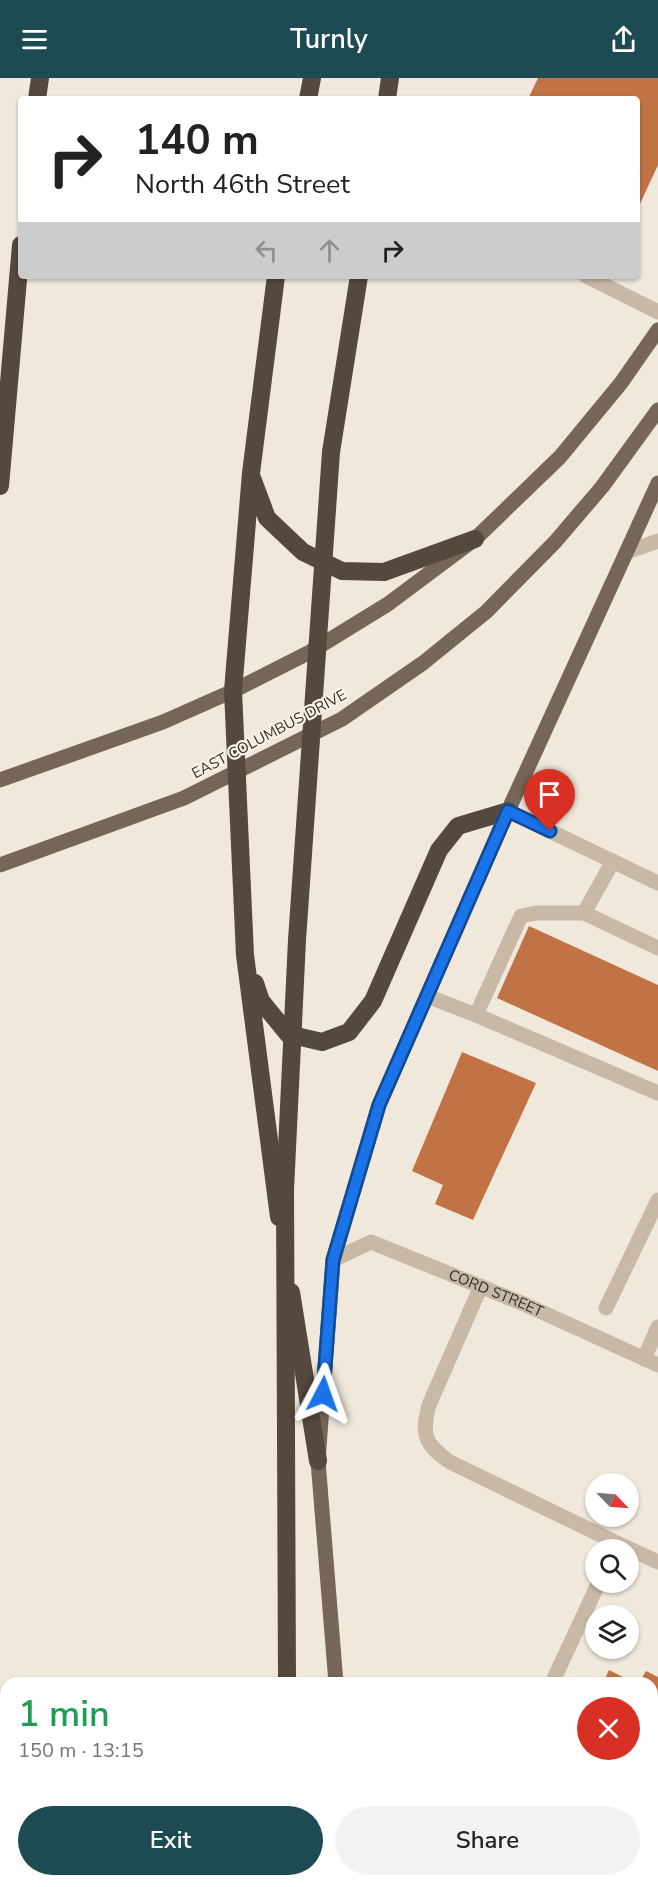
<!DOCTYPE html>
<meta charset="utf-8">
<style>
:root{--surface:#fff;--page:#f2f2f2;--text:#222;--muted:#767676;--accent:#1e4a54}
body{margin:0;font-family:"Nunito Sans",sans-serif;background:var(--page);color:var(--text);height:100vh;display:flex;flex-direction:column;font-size:22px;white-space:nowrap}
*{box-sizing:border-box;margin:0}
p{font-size:20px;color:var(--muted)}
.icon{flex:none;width:33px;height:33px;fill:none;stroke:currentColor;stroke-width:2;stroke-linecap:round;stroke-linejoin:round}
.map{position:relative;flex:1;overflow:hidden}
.details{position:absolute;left:0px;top:1599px;width:658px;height:210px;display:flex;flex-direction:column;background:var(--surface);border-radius:18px 18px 0 0;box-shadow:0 2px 4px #0004}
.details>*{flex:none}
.guide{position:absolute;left:18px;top:18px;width:622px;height:183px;border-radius:6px;box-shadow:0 2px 4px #0004;background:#fff;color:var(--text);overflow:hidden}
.needle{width:39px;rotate:115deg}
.fabs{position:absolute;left:585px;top:1395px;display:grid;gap:12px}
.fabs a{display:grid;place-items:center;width:54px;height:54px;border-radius:50%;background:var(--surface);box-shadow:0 2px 4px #0004;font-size:30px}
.pin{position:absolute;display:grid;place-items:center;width:51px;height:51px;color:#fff;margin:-62px -26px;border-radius:50% 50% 50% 0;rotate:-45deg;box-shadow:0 0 6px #0007}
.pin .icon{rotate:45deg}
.me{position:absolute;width:66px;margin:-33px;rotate:4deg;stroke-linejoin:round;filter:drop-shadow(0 0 4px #0008)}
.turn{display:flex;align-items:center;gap:21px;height:126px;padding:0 18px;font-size:27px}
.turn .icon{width:78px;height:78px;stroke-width:2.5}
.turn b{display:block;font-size:42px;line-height:51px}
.lanes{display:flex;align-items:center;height:57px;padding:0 18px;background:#0003;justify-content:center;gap:30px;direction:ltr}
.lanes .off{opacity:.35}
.round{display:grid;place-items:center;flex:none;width:63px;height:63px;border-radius:32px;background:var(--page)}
.overview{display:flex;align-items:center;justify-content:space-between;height:102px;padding:0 18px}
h1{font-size:36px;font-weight:600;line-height:45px;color:#1e9e55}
.button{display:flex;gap:12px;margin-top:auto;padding:12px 18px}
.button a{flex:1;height:69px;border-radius:36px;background:var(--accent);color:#fff;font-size:24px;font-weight:600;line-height:69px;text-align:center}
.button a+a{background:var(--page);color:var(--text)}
header{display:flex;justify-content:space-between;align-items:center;height:78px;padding:0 18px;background:var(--accent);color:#fff;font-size:27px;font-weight:600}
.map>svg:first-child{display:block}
</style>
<header><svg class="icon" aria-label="menu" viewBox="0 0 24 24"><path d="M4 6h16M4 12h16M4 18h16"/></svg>Turnly<svg class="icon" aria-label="share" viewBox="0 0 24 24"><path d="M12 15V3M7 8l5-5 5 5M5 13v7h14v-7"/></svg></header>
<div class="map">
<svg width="658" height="1809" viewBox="0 0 658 1809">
<rect width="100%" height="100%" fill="#f0e8da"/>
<path fill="#c17346" d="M538,0H658V87L638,130V21H528Z
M529,848L658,907V993L497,920Z
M462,974L536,1005L473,1142L435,1126L443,1107L412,1093Z
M609,1592L635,1605H603Z
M646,1593L658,1599V1681L652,1692V1605H639Z
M508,1803H599L597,1809H505Z"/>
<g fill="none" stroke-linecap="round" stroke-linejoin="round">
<g stroke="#c8b9a6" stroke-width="15">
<path d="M586,198L658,234"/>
<path d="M627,474L658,463"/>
<path d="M508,733L658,805"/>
<path d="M584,835L658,870"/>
<path d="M427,918L476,937L521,838L536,835H584L613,783"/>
<path d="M476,937L658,1015"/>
<path id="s1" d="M333,1182L371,1164L524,1226L658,1287"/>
<path d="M481,1208L429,1327C421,1358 425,1366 450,1384L617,1465"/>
<path d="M606,1230L658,1122"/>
<path d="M644,1281L658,1249"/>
<path d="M614,1472L617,1465L658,1484"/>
<path d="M552,1605L599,1504"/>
<path d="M456,1809L458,1803"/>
</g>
<path stroke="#766658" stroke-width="15" d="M0,702L163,644L233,613L310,574L388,526L475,461L560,379L621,305L658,252
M0,787L184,720L342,641L423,585L486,534L555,464L602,409L658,332
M336,1605L318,1383L333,1182L379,1027L508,733L658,405
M352,1803V1809"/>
<path stroke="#55483e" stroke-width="18" d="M37,21L40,0
M308,21L312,0
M387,21L390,0
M276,198L251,395L233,613L245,877L279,1139
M331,374L359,198
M252,400L267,440L303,474L342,493L384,494L475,461
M0,408L21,167
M255,905L261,923L288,956L322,964L349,954L373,923L439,772L458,748L508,733
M291,1214L318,1383
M298,1803V1809"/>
<path stroke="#55483e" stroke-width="18" d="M287,1605L285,1112L297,862L331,374"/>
</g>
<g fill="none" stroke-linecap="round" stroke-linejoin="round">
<defs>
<path id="route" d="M323,1316L333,1182L379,1027L508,733L550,753"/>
</defs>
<use href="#route" stroke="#114b97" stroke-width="15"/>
<use href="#route" stroke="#1a73e8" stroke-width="10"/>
</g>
<g text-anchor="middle" stroke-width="4.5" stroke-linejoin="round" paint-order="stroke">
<g font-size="15" fill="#342d27" stroke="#f8f2e6">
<text transform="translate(269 656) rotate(-28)" y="5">EAST COLUMBUS DRIVE</text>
<text dy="5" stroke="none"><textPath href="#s1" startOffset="177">CORD STREET</textPath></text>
</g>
</g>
</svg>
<div class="fabs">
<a><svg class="needle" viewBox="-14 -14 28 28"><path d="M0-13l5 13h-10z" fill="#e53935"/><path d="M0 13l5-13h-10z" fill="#767676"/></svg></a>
<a><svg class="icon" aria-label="search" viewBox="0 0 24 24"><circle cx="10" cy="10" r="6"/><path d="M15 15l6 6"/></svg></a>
<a><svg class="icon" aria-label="layers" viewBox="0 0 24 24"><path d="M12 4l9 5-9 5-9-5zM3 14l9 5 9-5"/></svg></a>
</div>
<div class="pin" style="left:550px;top:753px;background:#d93025"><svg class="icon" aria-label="arrive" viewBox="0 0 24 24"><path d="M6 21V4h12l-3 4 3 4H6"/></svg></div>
<svg class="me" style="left:323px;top:1316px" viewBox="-20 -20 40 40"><path d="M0-17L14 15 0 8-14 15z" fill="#1a73e8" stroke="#fff" stroke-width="4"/></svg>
<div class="guide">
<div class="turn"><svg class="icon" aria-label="right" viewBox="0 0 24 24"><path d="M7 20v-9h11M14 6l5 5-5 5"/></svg><div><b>140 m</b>North 46th Street</div></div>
<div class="lanes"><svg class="icon off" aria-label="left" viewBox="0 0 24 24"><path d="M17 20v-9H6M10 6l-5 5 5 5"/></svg><svg class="icon off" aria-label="ahead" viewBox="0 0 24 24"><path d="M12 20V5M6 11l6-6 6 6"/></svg><svg class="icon" aria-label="right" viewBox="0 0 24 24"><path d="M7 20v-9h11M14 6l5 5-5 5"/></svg></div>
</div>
<section class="details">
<div class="overview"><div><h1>1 min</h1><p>150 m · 13:15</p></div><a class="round" style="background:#d93025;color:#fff"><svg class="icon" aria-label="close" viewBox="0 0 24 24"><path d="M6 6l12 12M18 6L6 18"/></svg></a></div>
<div class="button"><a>Exit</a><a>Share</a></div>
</section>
</div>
